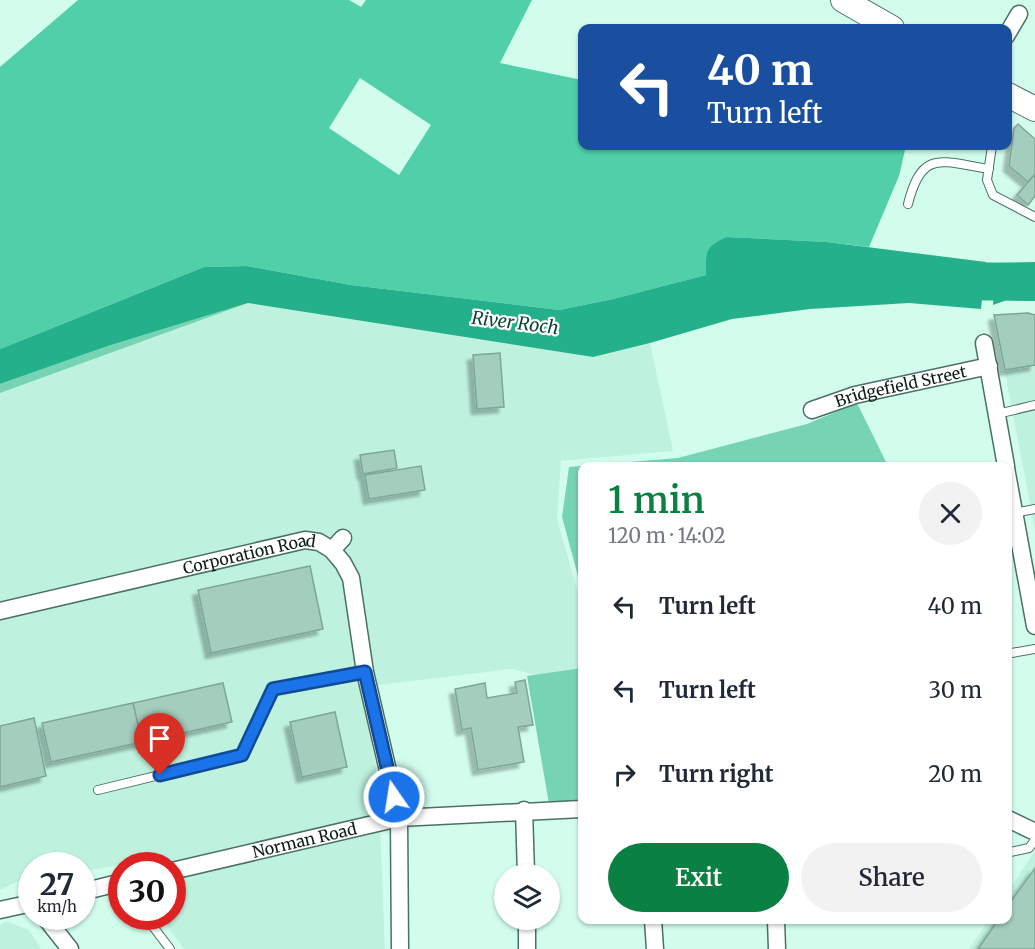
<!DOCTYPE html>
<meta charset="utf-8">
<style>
:root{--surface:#fff;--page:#f2f2f3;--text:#1f2937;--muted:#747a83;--accent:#0b8043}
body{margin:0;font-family:Merriweather,serif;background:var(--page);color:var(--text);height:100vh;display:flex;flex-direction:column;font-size:22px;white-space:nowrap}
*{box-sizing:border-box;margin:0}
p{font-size:20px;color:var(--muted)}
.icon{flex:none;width:33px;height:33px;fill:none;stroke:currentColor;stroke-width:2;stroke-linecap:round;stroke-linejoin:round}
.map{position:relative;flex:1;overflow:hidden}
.details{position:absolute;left:578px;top:462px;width:434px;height:462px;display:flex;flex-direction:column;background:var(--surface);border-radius:12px;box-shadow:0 2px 4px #0004}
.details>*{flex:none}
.hud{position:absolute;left:578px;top:24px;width:434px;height:126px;border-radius:12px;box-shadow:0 2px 4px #0004;background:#1a4fa0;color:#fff;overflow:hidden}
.buttons{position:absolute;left:494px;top:864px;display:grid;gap:12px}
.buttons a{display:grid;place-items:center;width:66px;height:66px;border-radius:50%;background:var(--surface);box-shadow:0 2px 4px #0004;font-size:30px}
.speed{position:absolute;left:18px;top:852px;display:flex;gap:12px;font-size:30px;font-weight:700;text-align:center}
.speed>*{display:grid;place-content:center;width:78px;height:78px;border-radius:50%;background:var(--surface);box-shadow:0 2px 4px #0004;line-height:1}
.speed small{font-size:15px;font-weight:400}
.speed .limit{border:9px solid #d22;background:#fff;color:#111}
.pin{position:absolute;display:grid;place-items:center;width:51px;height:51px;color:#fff;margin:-62px -26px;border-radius:50% 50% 50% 0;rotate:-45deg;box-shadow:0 0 6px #0007}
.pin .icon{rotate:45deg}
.me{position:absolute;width:66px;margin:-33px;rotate:347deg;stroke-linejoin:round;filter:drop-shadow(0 0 4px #0008)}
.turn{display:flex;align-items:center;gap:21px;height:126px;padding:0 30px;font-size:27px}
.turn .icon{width:78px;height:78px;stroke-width:2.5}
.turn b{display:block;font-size:42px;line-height:51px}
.round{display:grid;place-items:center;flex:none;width:63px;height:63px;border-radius:32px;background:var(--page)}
.overview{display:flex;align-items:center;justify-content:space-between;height:102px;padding:0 30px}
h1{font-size:36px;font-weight:600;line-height:45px;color:var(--accent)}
.action{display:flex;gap:12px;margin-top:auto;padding:12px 30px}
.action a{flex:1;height:69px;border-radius:36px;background:var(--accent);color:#fff;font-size:24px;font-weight:600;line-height:69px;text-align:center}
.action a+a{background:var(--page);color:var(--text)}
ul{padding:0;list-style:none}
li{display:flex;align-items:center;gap:18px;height:84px;padding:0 30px}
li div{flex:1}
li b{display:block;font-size:22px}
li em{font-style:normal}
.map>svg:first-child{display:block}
</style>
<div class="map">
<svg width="1035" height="949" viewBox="0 0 1035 949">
<defs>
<filter id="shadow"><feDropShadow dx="-5.5" dy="5.5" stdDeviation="1.5" flood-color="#0004"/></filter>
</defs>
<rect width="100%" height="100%" fill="#d2fded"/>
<path fill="#bef2df" d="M248,303L593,357L650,343L673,451L561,461L557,519L582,606V688L513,669L361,687L378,778L385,949H184L160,917L172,916V866L121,865L83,871L82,866H32L31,879L17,882L0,890V393Z
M1028,313L1035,315V530L994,315Z
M1035,851V949H969L989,920H1006L1007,893Z
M6,921L29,930L41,949H0V925Z"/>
<path fill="#76d4b4" d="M248,303L0,393V384L108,346Z
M857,403L888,466H582V591L562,517L569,467L678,458L807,424Z
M582,668V803L549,804L527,676Z"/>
<path fill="#50cfa9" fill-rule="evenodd" d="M78,0H349L361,7L366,0H532L500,63L582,80V146H906L899,176L869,247L827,242L727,237L706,275L613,299L559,310L351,285L247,266L204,267L0,349V67ZM360,78L431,125L399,175L329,128Z"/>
<path fill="#24b08b" d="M727,237L827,242L986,262L981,309L909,303L810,309L732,319L650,343L593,357L248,303L108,346L0,384V349L204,267L247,266L351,285L559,310L613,299L706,275C706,252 704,247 727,237Z
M1035,262V301L1007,300L993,305L995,272L998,263Z"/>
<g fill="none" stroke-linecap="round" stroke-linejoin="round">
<path stroke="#24b08b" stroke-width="38" d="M932,281L1035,282"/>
</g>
<path fill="#a3cdbd" stroke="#7ea697" stroke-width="1.5" filter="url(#shadow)" d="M1018,124L1035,139V174L1028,182L1009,166L1014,128Z
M1035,174V196L1028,205L1017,195Z
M1028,313L1035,315V365L1005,370L994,315Z
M500,353L504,407L477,409L473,355Z
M394,450L397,468L363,474L360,455Z
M421,466L425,490L369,499L365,475Z
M310,566L323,629L211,653L198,590Z
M525,680L533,725L518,727L524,762L478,770L471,728L462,730L455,689L485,683L487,698L517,693L515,682Z
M223,683L232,722L142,742L133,703Z
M133,703L142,742L51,762L42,723Z
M335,712L347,767L302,777L290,722Z
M34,718L46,776L0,787V726Z
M1035,868V949H978L998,920H1006V908Z"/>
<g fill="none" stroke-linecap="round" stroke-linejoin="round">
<defs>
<path id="service" d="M992,146L987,180L993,195L1035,217
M908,204C922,148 942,162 989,169
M997,414L1035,405
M1014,513L1035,509
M1006,654L1035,649
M98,790L242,755L273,689L365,672
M1006,853L1029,848L1035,840
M145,916L170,949"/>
<g id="minor">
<path d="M1006,36L1019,14"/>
<path d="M984,343L1006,466"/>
<path id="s1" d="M812,410L855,395L989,366"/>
<path d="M1006,468L1035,626"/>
<path d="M332,550L343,538"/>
<path id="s2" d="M0,611L305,540L319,542L332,550L343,563L351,578L365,672L399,818L400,949"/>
<path d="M524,810L526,874"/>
<path d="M1006,818L1035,832"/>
<path id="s3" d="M172,871L399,818L582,809"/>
<path d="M82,892L122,882"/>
<path d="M0,910L32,903"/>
<path d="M44,916L70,949"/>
<path d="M527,920V949"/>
<path d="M653,920L655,949"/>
<path d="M776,920L777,949"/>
</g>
<path id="secondary" d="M843,0L892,28
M1006,94L1035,109"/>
</defs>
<use href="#service" stroke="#4a7163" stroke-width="10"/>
<use href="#minor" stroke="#4a7163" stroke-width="19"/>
<use href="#secondary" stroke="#4a7163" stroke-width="26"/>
<use href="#service" stroke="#fff" stroke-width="8"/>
<use href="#minor" stroke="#fff" stroke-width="16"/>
<use href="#secondary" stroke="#fff" stroke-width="24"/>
</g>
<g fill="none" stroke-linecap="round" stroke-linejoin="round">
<defs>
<path id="route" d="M160,775L242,755L273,689L365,672L394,797"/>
</defs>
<use href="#route" stroke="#114b97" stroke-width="15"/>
<use href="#route" stroke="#1a73e8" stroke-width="10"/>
</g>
<g text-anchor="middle" stroke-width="4.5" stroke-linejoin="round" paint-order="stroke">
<g font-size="16" fill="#0c1c17" stroke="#fff">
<text dy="6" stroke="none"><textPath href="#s1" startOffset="92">Bridgefield Street</textPath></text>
<text dy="6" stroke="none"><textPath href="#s2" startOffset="256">Corporation Road</textPath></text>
<text dy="6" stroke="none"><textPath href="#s3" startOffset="136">Norman Road</textPath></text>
</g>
<g font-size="18" font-style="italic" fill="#0d4535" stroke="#fff">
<text transform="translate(515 323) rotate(7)" y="6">River Roch</text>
</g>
</g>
</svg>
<div class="buttons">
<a><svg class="icon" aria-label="layers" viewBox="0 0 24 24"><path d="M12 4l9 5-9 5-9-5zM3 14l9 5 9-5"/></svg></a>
</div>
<div class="speed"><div>27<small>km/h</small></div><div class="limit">30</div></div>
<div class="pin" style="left:160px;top:775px;background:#d93025"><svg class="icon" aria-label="arrive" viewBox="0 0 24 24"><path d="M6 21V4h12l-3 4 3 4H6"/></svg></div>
<svg class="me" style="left:394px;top:797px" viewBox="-20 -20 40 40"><circle r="17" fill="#1a73e8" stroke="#fff" stroke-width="3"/><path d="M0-11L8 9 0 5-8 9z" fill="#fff"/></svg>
<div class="hud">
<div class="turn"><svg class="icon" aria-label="left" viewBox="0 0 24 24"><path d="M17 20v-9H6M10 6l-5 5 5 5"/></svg><div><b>40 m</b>Turn left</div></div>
</div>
<section class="details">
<div class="overview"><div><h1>1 min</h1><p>120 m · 14:02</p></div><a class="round"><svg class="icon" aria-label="close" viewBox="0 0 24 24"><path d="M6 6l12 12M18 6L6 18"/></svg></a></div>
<ul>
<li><svg class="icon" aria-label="left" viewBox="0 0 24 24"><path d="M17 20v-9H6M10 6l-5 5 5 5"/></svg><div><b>Turn left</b></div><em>40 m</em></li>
<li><svg class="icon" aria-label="left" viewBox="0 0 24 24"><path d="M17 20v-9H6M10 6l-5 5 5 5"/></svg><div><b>Turn left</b></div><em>30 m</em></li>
<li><svg class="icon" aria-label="right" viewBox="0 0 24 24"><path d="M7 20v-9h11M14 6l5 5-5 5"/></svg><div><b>Turn right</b></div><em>20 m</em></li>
</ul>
<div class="action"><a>Exit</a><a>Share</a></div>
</section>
</div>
